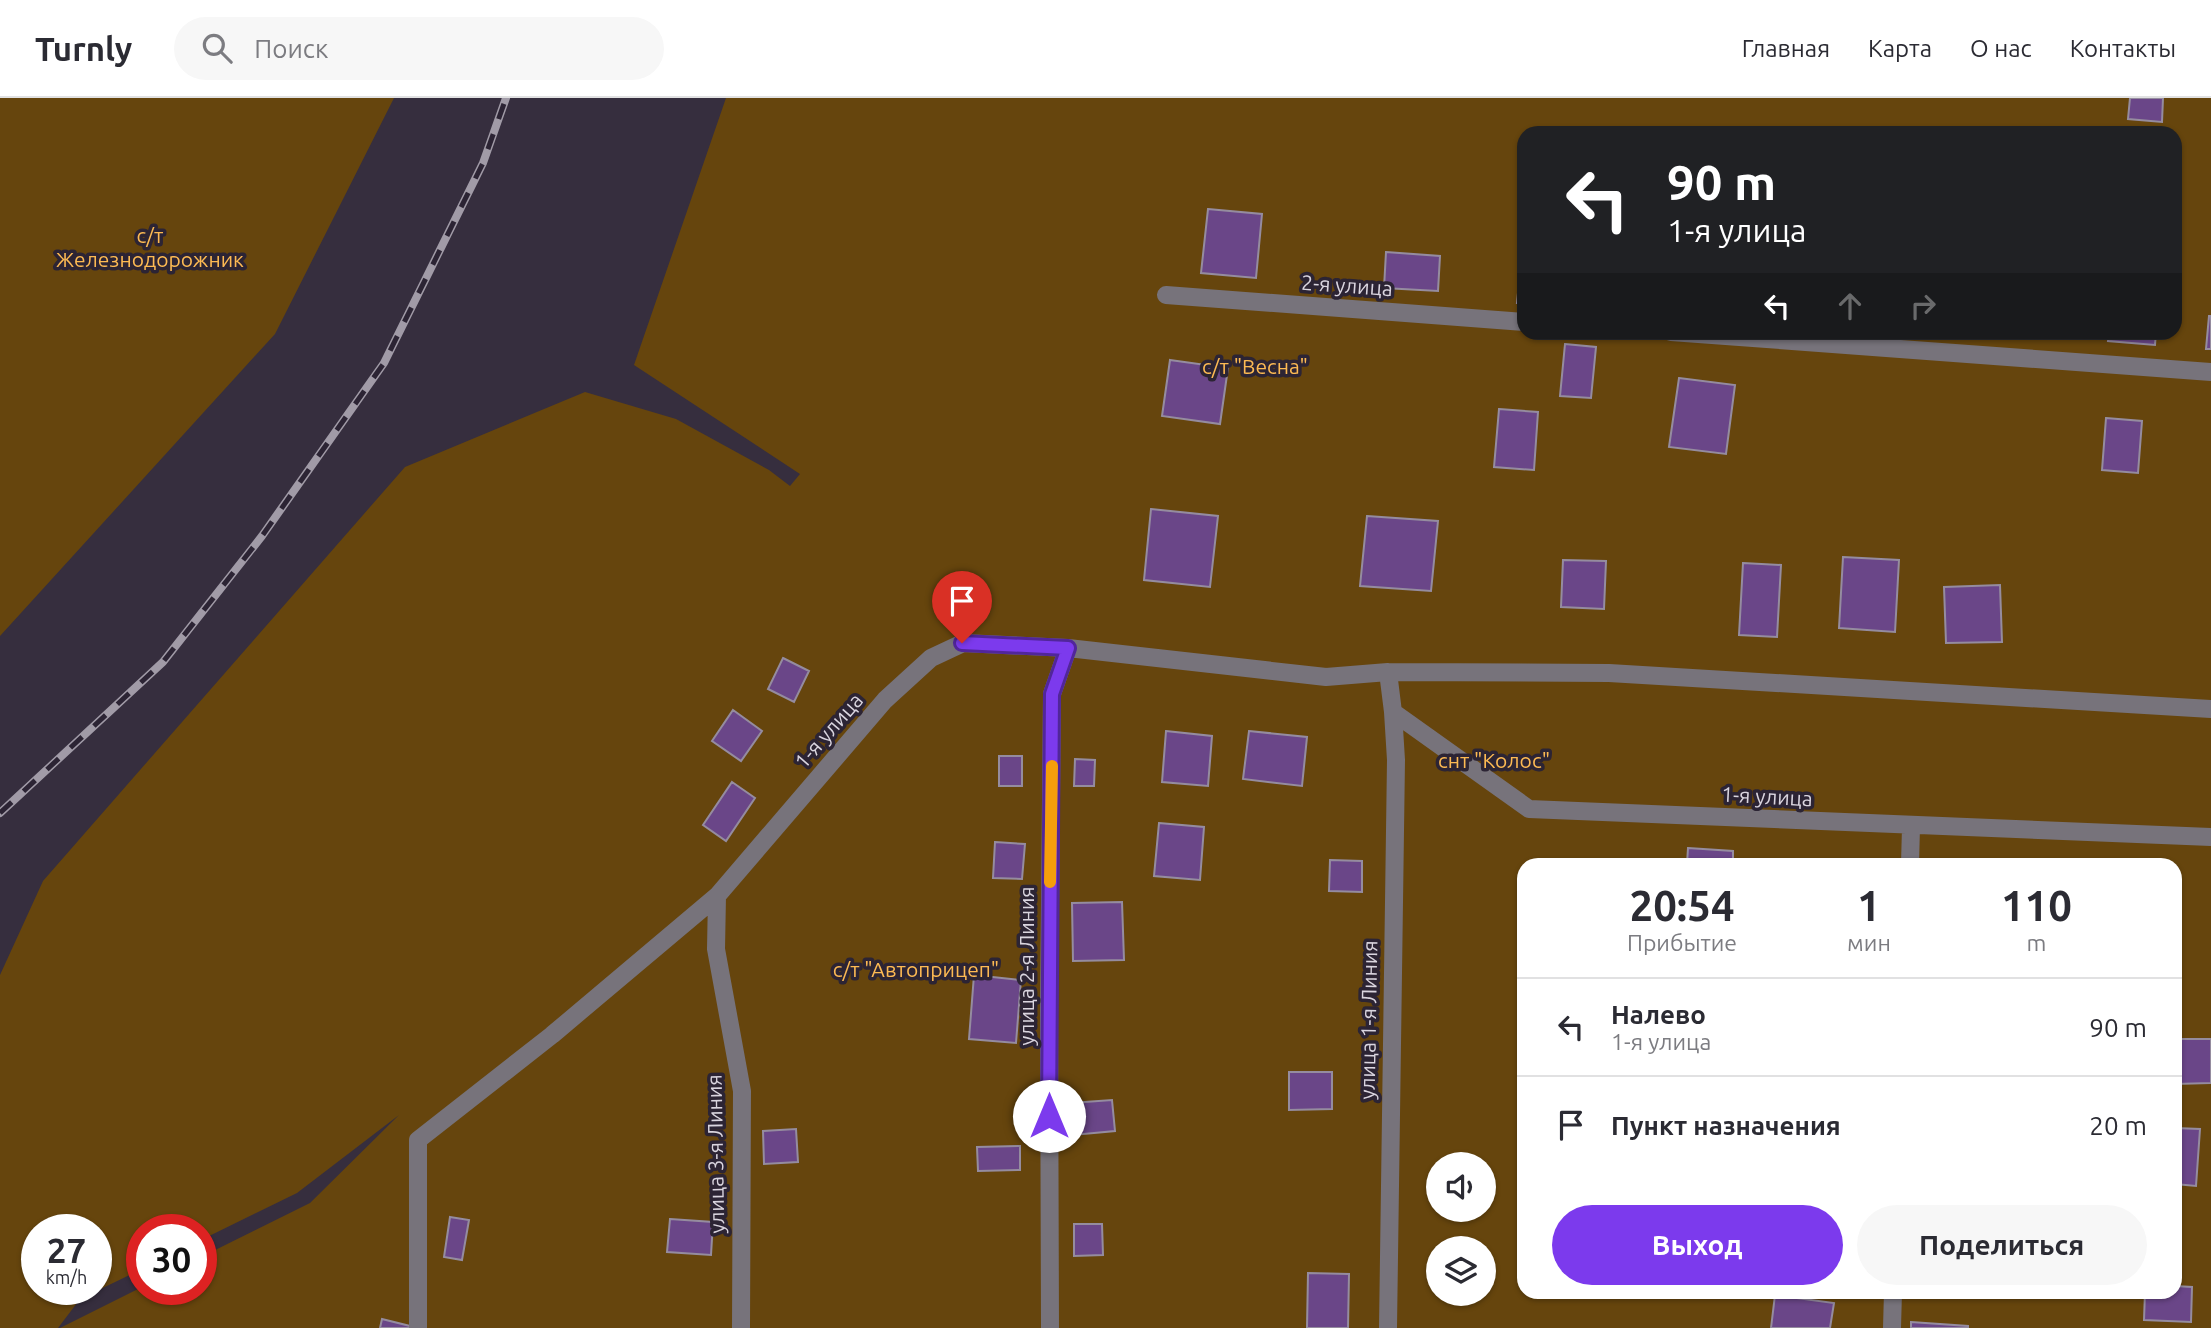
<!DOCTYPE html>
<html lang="ru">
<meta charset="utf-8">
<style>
:root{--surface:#fff;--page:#f7f7f7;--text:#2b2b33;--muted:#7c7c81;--line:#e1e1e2;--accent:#7c3aed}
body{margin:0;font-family:Ubuntu,sans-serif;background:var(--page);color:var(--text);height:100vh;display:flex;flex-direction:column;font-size:26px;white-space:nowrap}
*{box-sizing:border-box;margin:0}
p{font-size:23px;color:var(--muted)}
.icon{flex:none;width:38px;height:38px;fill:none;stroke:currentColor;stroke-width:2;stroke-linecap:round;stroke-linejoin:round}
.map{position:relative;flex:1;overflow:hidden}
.sheet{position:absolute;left:1517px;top:760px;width:665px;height:441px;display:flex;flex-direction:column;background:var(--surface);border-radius:21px;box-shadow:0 2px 5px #0004}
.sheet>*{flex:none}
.guide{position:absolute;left:1517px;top:28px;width:665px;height:214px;border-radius:21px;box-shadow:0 2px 5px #0004;background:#202124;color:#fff;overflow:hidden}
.fabs{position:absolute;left:1426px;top:1054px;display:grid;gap:14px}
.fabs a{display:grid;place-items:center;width:70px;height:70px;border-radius:50%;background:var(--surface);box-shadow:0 2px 5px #0004;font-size:35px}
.speed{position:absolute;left:21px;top:1116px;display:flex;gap:14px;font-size:35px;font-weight:700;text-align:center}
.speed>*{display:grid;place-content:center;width:91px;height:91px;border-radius:50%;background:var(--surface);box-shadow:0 2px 5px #0004;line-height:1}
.speed small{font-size:18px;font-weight:400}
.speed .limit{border:10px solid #d22;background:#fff;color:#111}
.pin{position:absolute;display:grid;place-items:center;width:60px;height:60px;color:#fff;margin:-72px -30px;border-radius:50% 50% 50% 0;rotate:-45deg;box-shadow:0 0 7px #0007}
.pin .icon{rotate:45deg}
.me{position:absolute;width:77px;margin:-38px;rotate:0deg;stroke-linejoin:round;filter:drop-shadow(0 0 5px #0008)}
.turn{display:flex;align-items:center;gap:24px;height:147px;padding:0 35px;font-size:32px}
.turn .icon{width:91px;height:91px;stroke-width:2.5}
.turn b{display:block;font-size:49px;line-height:60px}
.lanes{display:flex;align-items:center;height:66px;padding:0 35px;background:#0003;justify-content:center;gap:35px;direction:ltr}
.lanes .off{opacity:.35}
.eta{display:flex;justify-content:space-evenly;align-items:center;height:119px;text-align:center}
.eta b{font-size:42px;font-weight:700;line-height:49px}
.primary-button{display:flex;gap:14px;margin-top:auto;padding:14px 35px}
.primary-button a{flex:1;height:80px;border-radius:42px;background:var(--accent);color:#fff;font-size:28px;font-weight:700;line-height:80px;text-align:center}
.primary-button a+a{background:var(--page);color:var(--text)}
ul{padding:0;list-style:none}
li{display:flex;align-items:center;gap:21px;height:98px;padding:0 35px;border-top:2px solid var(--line)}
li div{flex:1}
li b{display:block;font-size:26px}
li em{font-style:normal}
header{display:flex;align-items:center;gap:42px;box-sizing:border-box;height:98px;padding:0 35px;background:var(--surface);border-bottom:2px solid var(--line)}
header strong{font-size:33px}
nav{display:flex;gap:38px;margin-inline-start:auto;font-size:24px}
.search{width:490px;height:63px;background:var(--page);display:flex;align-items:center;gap:18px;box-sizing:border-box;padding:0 24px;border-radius:38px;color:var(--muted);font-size:26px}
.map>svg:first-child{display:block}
</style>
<header>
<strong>Turnly</strong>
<div class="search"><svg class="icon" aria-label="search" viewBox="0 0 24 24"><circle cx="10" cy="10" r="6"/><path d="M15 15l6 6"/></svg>Поиск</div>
<nav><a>Главная</a><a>Карта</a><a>О нас</a><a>Контакты</a></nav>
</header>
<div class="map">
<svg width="2211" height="1230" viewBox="0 0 2211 1230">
<rect width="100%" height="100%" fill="#362e3e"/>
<path fill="#66450d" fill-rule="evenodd" d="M0,0H394L275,236L0,538Z
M726,0H2211V1230H60L142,1189V1192H201V1159L310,1105L399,1017L297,1095L201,1142V1132H142V1171L80,1201L58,1230H0V877L43,783L405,369L585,294L676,321L769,372L790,388L800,376L634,267ZM1524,35H2175V234H1524ZM1524,766H2175V1194H1524ZM1438,1066H1484V1111H1438ZM37,1132H96V1192H37ZM1438,1150H1484V1195H1438Z"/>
<path fill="#6a4688" stroke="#958c9f" stroke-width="2" d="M2130,0H2163L2162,24L2128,21Z
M1868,30L1918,33L1917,35H1868Z
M1208,111L1262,116L1256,180L1201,175Z
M1386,154L1440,158L1438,193L1384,190Z
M1520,175L1524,176V205H1517Z
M2209,218H2211V251H2206Z
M2109,234H2156L2155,247L2108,243Z
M1565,246L1596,249L1591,300L1560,298Z
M1170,262L1228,270L1220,326L1162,318Z
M1679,280L1735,287L1726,356L1669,349Z
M1499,311L1538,314L1534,372L1494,369Z
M2106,320L2142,323L2138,375L2102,372Z
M1151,411L1218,418L1210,489L1144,482Z
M1367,418L1438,423L1431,493L1360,488Z
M1843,459L1899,462L1895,534L1839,530Z
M1563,462L1606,463L1604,511L1561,509Z
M1743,465L1781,467L1777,539L1739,537Z
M2000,487L2002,544L1946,545L1944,489Z
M783,560L809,573L794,604L768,591Z
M733,612L762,633L741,663L712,643Z
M1166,633L1212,638L1208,688L1162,684Z
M1249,633L1307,639L1302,688L1243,681Z
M999,658H1022V688H999Z
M1075,661L1095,662L1094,688H1074Z
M732,684L755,700L726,743L703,727Z
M1159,725L1204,729L1200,782L1154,778Z
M995,744L1025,746L1022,781L993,780Z
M1688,750L1733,753V766H1687Z
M1330,762L1362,763V794L1329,793Z
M1122,804L1124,862L1073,863L1072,805Z
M974,877L1021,882L1016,945L969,941Z
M2175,941H2211V985L2175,986Z
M1289,974H1332V1011L1289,1012Z
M1112,1002L1115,1033L1073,1037L1071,1005Z
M2175,1030L2200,1031L2196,1088L2175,1086Z
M796,1031L798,1064L764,1066L763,1033Z
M1020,1048V1072L978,1073L977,1049Z
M450,1119L469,1122L462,1162L444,1159Z
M670,1121L713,1124L711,1157L667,1154Z
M1074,1126H1102L1103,1157L1074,1158Z
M1308,1175L1349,1176L1348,1230H1307Z
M2175,1188L2192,1189L2191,1224L2144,1222L2145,1194H2175Z
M1775,1197L1834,1205L1830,1230H1771Z
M382,1221L410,1228L409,1230H380Z
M1911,1224L1968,1228V1230H1911Z"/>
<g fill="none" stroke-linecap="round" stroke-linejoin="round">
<path stroke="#77737b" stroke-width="18" d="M1166,197L1524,224
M1671,234L2211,274
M1388,574L1609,575L2211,611
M1910,766L1911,729
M717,798L716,851L742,993L741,1230
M418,1230V1042L552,937L717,798L885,602L931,560L963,545L1068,550L1326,579L1388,574L1393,614L1529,711L2211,739
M1050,1230L1049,912L1052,596L1068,550
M1388,1230L1396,662L1393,614
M1892,1230L1893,1194"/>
<defs>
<path id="rail" d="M0,715L163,564L262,438L384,265L483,65L506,0"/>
</defs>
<use href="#rail" stroke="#a19ba7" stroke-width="8"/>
<use href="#rail" stroke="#2c2434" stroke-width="5" stroke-dasharray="16" stroke-linecap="butt"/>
</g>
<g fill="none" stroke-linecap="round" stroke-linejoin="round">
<defs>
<path id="route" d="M962,545L1068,550L1052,596L1049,1018"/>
</defs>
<use href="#route" stroke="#51269a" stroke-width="18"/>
<use href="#route" stroke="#7c3aed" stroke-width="12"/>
<path stroke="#f59e0b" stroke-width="12" d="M1050,784L1052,668"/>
</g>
<g text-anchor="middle" stroke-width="7" stroke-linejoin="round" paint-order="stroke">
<g font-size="21" fill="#fdba53" stroke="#2c2434">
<text x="150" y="145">с/т<tspan x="150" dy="24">Железнодорожник</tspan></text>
<text x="1255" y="276">с/т "Весна"</text>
<text x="1494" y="670">снт "Колос"</text>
<text x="916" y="879">с/т "Автоприцеп"</text>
</g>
<g font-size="21" fill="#dad5df" stroke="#2c2434">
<text transform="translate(1347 188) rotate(4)" y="7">2-я улица</text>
<text transform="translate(829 633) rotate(-49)" y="7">1-я улица</text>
<text transform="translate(1767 699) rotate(3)" y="7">1-я улица</text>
<text transform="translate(1027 868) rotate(-90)" y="7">улица 2-я Линия</text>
<text transform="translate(1369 922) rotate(-89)" y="7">улица 1-я Линия</text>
<text transform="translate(716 1056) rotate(-91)" y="7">улица 3-я Линия</text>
</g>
</g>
</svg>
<div class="fabs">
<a><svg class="icon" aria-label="sound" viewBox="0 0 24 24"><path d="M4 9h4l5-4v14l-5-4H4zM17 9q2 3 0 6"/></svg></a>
<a><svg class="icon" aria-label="layers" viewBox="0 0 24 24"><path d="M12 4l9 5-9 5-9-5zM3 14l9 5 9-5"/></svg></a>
</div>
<div class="speed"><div>27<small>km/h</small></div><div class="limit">30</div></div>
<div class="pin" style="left:962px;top:545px;background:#d93025"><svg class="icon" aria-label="arrive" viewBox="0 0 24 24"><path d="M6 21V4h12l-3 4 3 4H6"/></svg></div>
<svg class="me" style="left:1049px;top:1018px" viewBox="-20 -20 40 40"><circle r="19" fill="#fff"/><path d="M0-13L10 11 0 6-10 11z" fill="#7c3aed"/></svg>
<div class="guide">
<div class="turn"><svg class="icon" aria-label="left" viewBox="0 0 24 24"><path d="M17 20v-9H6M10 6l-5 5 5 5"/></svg><div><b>90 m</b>1-я улица</div></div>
<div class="lanes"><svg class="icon" aria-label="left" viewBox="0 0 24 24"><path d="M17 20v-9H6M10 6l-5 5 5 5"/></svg><svg class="icon off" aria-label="ahead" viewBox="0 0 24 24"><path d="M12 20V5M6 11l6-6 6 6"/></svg><svg class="icon off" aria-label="right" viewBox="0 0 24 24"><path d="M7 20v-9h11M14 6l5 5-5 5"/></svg></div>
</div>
<section class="sheet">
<div class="eta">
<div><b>20:54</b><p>Прибытие</p></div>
<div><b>1</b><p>мин</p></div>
<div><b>110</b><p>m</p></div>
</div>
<ul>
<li><svg class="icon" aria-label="left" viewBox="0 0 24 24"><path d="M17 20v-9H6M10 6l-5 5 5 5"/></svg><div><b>Налево</b><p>1-я улица</p></div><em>90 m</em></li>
<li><svg class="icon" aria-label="arrive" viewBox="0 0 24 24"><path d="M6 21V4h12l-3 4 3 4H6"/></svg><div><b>Пункт назначения</b></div><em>20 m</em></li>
</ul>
<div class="primary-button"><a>Выход</a><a>Поделиться</a></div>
</section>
</div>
